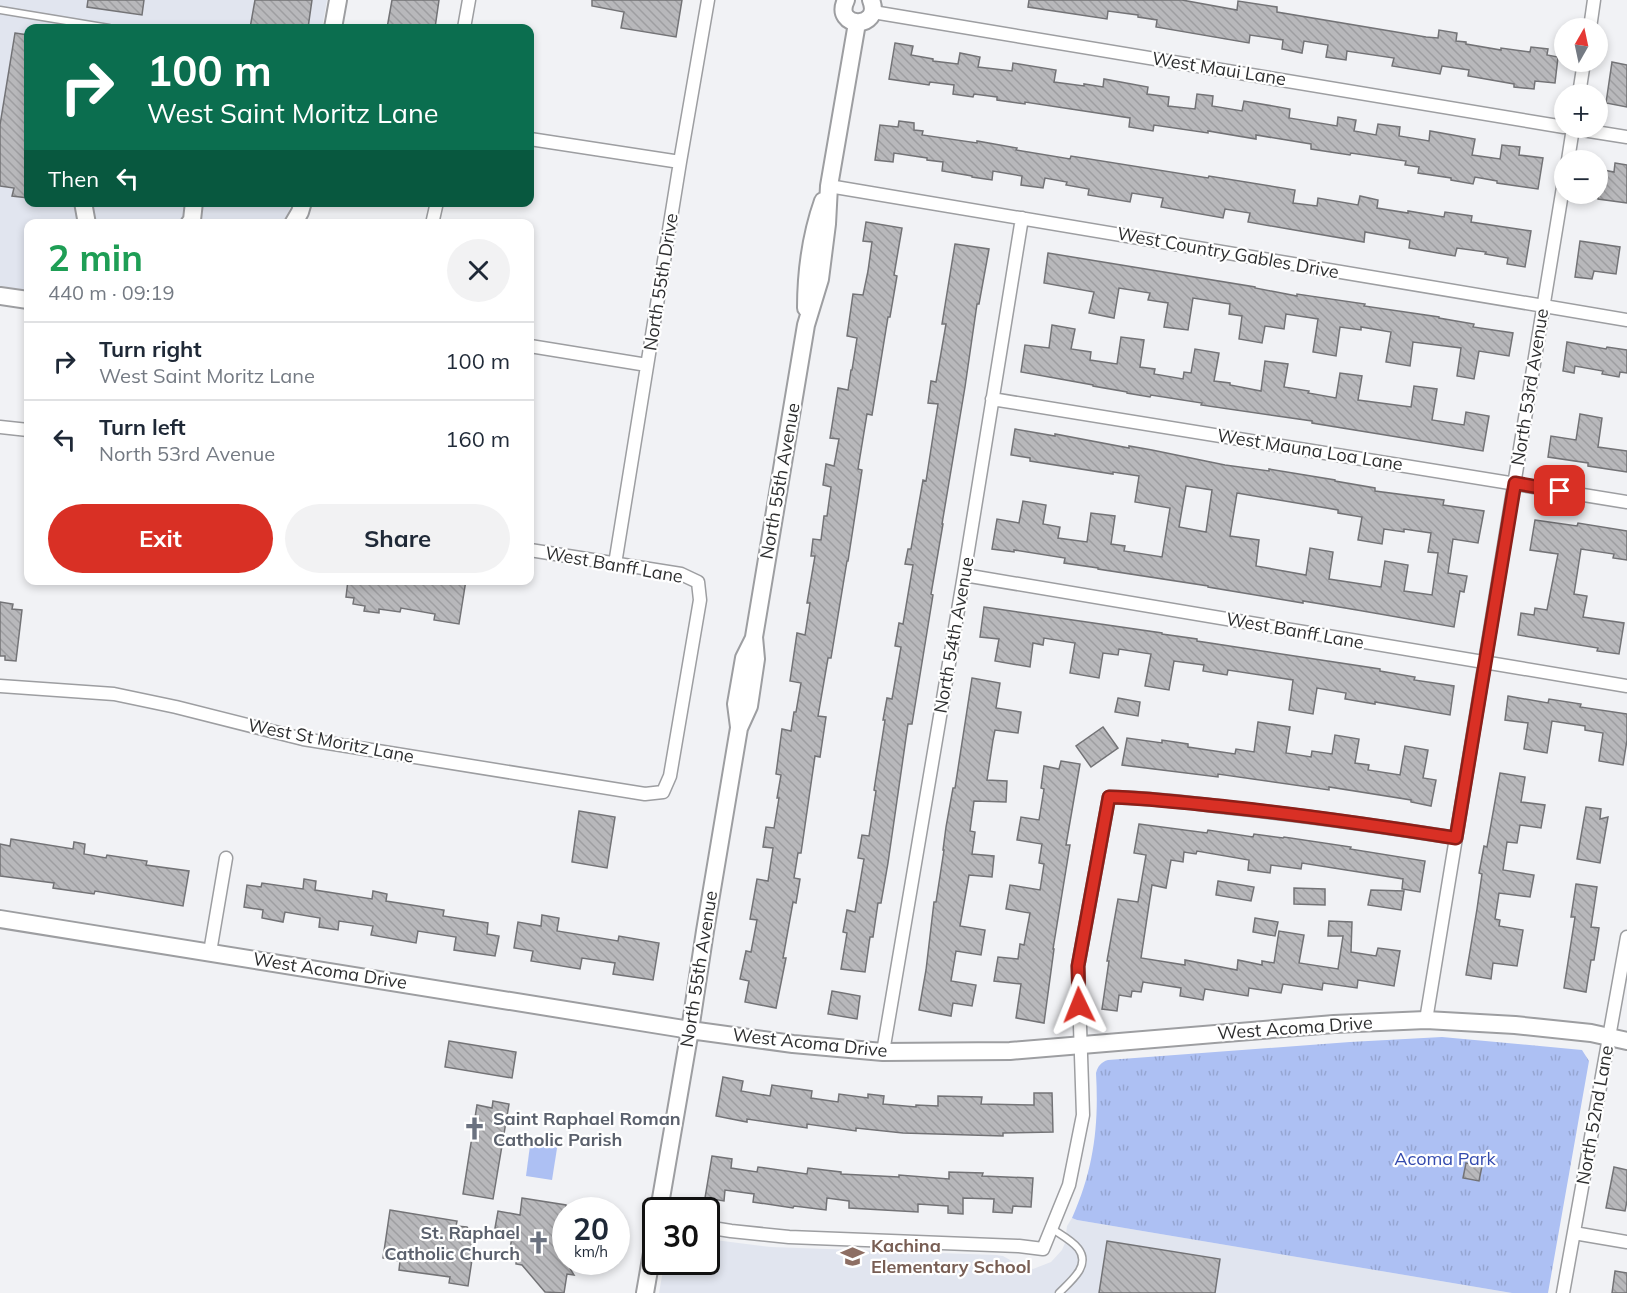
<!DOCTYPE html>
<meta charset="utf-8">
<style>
:root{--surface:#fff;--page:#f2f2f3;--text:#1f2937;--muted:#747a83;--line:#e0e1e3;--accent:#d93025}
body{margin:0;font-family:Mulish,sans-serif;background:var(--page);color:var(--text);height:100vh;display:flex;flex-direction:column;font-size:22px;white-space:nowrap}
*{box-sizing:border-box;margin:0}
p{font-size:20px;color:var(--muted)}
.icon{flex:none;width:33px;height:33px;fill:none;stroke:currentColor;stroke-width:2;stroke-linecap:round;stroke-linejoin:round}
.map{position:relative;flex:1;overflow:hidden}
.sheet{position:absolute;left:24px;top:219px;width:510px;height:366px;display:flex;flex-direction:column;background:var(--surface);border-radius:12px;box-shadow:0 3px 9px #0003}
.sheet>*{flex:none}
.top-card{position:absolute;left:24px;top:24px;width:510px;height:183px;border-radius:12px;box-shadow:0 3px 9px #0003;background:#0b6e4f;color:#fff;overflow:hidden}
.needle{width:39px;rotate:9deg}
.tools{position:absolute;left:1554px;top:18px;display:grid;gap:12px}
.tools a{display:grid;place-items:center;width:54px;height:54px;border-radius:50%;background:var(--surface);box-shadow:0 3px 9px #0003;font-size:30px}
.speed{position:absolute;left:552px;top:1197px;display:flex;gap:12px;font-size:30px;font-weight:700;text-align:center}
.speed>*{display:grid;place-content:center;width:78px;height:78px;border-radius:50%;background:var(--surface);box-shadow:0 3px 9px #0003;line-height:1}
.speed small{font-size:15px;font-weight:400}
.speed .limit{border:3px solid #111;border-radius:9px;background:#fff;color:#111}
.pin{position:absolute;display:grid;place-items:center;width:51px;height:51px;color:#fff;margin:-26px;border-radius:12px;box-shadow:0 3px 9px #0006}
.me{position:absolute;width:66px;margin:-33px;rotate:358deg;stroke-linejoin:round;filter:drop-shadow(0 0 4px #0008)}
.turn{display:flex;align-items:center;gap:21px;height:126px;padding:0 24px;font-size:27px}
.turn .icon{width:78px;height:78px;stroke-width:2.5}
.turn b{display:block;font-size:42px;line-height:51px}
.then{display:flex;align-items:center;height:57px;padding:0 24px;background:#0003;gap:12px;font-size:22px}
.round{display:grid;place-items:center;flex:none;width:63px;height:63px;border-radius:32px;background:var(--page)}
.headline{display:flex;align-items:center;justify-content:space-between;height:102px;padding:0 24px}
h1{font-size:36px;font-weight:700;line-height:45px;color:#1e9e55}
.action{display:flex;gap:12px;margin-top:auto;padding:12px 24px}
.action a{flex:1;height:69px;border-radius:36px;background:var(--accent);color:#fff;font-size:24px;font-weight:700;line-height:69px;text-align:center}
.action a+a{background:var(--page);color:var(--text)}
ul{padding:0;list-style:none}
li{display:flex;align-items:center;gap:18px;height:78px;padding:0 24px;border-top:2px solid var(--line)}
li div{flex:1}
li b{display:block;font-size:22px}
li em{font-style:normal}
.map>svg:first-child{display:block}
</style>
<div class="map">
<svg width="1627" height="1293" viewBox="0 0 1627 1293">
<defs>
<pattern id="grass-tufts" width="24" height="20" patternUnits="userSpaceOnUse" patternTransform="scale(1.5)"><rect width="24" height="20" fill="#adc0f3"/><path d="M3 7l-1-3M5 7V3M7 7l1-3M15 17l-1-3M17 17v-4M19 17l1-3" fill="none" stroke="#95a5d1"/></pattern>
<pattern id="building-back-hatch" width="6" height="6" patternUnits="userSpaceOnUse" patternTransform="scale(1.5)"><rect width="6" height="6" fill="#b8b8bb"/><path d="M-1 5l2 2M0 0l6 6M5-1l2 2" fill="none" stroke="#9e9ea1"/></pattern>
</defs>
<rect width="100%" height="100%" fill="#f1f2f5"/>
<path fill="#e1e5ef" d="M0,0H327L322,28H28V202L291,203L289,211L282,223L28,224V290L0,286Z
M1072,1218L1077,1220L1512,1293H659L662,1276L667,1262H706L707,1239L771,1247L996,1255L1003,1256L1017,1264L1033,1269L1051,1262L1062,1250L1065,1243L1067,1226Z"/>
<path fill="url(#grass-tufts)" d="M1442,1037L1582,1050L1589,1061L1548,1293H1512L1077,1220L1072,1218C1094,1169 1099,1125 1096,1073C1098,1066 1101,1062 1108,1060L1350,1042Z"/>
<path fill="#adc0f3" d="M531,1138L558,1142L552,1180L526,1176Z"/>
<path fill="url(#building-back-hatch)" stroke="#737376" stroke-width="1.5" fill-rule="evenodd" d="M88,0H144L142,15L87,7Z
M255,0H312L308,28H250Z
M392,0H439L435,28H387Z
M592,0H682L676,37L621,28L624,12L592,6Z
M1029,0H1182L1237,10L1238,1L1277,7V12L1426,37L1438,38L1439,30L1457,33L1456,41L1466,42V44L1501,50V48L1530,52L1531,47L1548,49L1547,55L1558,57L1555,83L1535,81L1534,89L1514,87V84L1468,76L1469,70L1442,66L1440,74L1392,66L1394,58L1347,51L1346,60L1326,57L1328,45L1304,41L1302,53L1282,49L1283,40L1250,35L1249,43L1156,27L1157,20L1138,17V15L1108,11L1107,19L1028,7Z
M15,33L28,35V198L12,196L14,188L0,186V125Z
M895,43L913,46L911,55L933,59V61L958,64L960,53L980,57L978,67L1012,71L1013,63L1056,70L1054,82L1084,86V84L1103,87L1104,79L1148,87L1147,94L1169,97L1168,106L1195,109L1197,94L1213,96L1212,106L1242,111L1244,101L1290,109L1289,118L1337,126L1338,117L1356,120L1354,131L1376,135L1378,124L1400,127L1399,136L1429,141L1430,131L1475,139L1472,155L1500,159L1502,145L1520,147L1519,155L1543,158L1538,189L1497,183V181L1475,177L1473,184L1451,180V178L1418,173L1419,167L1405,165L1406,161L1351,153L1350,155L1311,149V144L1256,135V139L1208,131V133L1154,125L1153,131L1129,127L1130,118L1025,102V104L997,100V97L974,94L973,97L953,94L954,85L930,82L929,85L889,79Z
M1612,62L1627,65V107L1606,103Z
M899,121L914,123V130L923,131L922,135L977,143V141L1017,148L1016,150L1070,159L1071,156L1208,178L1209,176L1295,190L1293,203L1317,206L1318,198L1358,205L1360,196L1378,200L1377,208L1408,213V211L1444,217L1445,212L1472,216L1471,222L1531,231L1525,267L1507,264L1508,258L1485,254L1486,252L1457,248L1455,256L1409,248L1410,240L1365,232L1364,242L1248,222L1250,213L1225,209L1223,218L1161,207L1163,198L1132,193L1130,202L1088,195L1089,189L1066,185L1067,182L1045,178L1043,188L1021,185L1022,176L993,171L992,180L972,177V176L942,171L943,162L927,160V158L894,153L893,162L875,160L880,125L898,127Z
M1615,163L1627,165V203L1598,199V169L1614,172Z
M866,222L902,228L894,275L897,276L890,317H888L872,415L867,414L858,469L862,470L848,561H847L831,658H828L818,716L826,717L820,757L815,756L801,853H798L794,878L800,879L796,903L793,902L783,958H786L776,1008L745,1002L749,981L740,979L746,951L751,952L757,920L750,919L757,879L768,881L773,848L763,847L766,827L774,828L779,798H777L781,775L776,774L782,729L791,731L794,712H796L801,683L790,681L797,633L805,635L810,603H807L815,556H811L813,539L821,540L824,516H827L831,487L823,485L826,464L834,466L839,439L830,438L838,388L848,390L851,370H852L857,338L847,336L853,294L863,295L868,271L872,242L863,241Z
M1580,241L1620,247L1616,274L1594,271L1592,279L1575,277Z
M955,244L989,249L979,304H977L965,387L942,524H943L931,594L933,595L912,724H908L888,863L881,903H878L873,937H870L865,972L841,969L847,933L843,932L847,910L855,912L864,859L858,858L862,835L869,836L876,791L874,790L885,720H883L887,698L892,699L901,647L895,646L899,623L903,624L913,565L905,564L908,549H911L923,480L926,481L938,404L928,403L931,381L936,382L946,324H942Z
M1048,253L1255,287V288L1297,296V294L1365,304L1364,306L1439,317V318L1474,324L1473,327L1513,333L1509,356L1479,351L1474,379L1457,376L1461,348L1413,342L1410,366L1386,362L1391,332L1361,327V330L1340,327L1336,356L1313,352L1318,319L1286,314L1284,329L1265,326L1262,343L1239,339L1242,316L1229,314L1230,304L1193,298L1188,330L1164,327L1168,303L1148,300L1150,293L1119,288L1114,318L1089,313L1094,292L1044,283Z
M1052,325L1075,329L1071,349L1091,352L1090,360L1117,364L1121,337L1144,340L1140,367L1155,369L1154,374L1183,379L1184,372L1191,373L1195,349L1219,353L1214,381L1230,383V385L1261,391L1265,361L1288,364L1284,387L1309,391L1308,393L1336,398L1340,373L1362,376L1358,400L1411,407L1414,386L1437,389L1432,420L1464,425L1466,412L1489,416L1483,451L1312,423V421L1201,405L1202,403L1151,395L1150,397L1127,393V392L1093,386V385L1021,372L1025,345L1049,348Z
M1567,342L1606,349L1607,347L1627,350V373L1620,372L1619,377L1602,374L1603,371L1575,366L1574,373L1563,371Z
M1580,414L1602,418L1598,447L1627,451V472L1588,466V463L1548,457L1551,436L1576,440Z
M1015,429L1055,436V434L1129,448V446L1152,450L1225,465L1269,471V469L1335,480V481L1375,488V491L1444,500L1443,505L1484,511L1478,543L1453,539L1448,573L1467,576L1464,592L1460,591L1454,627L1357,610L1303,601V603L1208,587V586L1098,569V568L1064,563L1065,558L1014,550V552L992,549L997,519L1019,523L1023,501L1046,505L1043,524L1060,527L1058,538L1087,542L1091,513L1115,516L1111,544L1125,546L1124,551L1162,557L1170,508L1135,502L1139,476L1113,472V474L1030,461V458L1011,455ZM1186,486L1212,490L1206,532L1179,527ZM1237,493L1338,510V513L1362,517L1358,540L1382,544L1384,529L1404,532V529L1431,533L1428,552L1438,553L1432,595L1404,591L1408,565L1385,561L1381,587L1329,579L1333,552L1310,548L1306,575L1256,566L1259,540L1230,536Z
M1535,520L1577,526L1578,523L1627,531V560L1613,558L1614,554L1581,549L1574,594L1587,596L1583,617L1624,623L1619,654L1597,651L1598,648L1518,635L1521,613L1534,615L1535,608L1547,610L1558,554L1530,550Z
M348,580H466L459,624L434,620L435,614L401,608L400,612L379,609V613L364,611L365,606L353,604L354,598L346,597Z
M0,602L13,604L12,609L22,610L16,661L5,660V656H0Z
M984,607L1162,633V634L1197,639V641L1380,669V671L1415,677L1414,680L1454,686L1450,715L1375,702V704L1345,699L1346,693L1317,688L1313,714L1289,710L1293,680L1228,670L1227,675L1203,671L1204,665L1174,661L1169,690L1145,686L1151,654L1119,649L1118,655L1103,653L1099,678L1070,673L1075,643L1044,638L1043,645L1033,643L1030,667L995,661L999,639L980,637Z
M972,678L1000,683L996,708L1021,712L1018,733L995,730L993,740L987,780L1007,781L1006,802L974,801L970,831L975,832L972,854L994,856L992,877L969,875L960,926L985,930L981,955L956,951L951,981L976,985L972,1006L953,1003L951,1016L919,1010L926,970L934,902H936L944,850H943L946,827L953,788H955Z
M1508,696L1548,703L1549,699L1581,704L1580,707L1627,714V740L1623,765L1599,761L1603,733L1585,730V726L1552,721L1547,753L1524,749L1528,723L1505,720Z
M1118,698L1140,702L1138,716L1115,712Z
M1258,722L1290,727L1286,753L1311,757L1312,751L1332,754L1335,735L1359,739L1355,763L1369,765L1368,770L1400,775L1405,746L1428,750L1423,778L1436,780L1431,806L1411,802V800L1329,787V790L1218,774V777L1122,765L1127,738L1162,743V740L1188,744V747L1235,754L1236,749L1254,752Z
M1103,727L1118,748L1091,767L1076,746Z
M1061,761L1080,764L1066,845H1070L1053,949H1054L1044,1023L1016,1018L1021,984L994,981L998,957L1018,959L1020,944L1024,945L1030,913L1006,909L1010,885L1040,890L1044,864L1039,863L1042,844L1017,840L1021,817L1039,820L1044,789L1041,788L1044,766L1059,769Z
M1500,773L1525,777L1521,802L1545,805L1541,828L1520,825L1517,843L1507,842L1503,870L1534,875L1530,897L1499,893L1495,919L1500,920L1499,926L1523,930L1517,966L1493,963L1491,979L1466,975L1477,909L1482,874L1479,873L1484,846L1487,847Z
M1586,807L1601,809L1600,819L1608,817L1600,863L1577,859Z
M579,811L615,817L607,868L572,862Z
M1139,824L1207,833L1208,830L1253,837L1254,834L1283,838L1284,837L1351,847L1350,849L1425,861L1420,892L1402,889L1403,879L1302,863L1301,869L1271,865L1270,873L1248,870L1249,860L1197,851L1196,854L1184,852L1183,862L1171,860L1166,888L1152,885L1141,958L1185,965V960L1237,970L1238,960L1262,965V961L1274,963L1279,931L1304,935L1299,963L1338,969L1343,936H1328L1329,921L1352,922L1351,952L1376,956L1378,948L1400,951L1394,986L1358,980L1357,988L1323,983L1322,990L1283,984L1281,993L1249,988L1248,996L1205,989L1203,1000L1180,996L1181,988L1143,982L1141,992L1132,991L1131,997L1119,995L1117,1011L1102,1009L1109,961H1107L1118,899L1138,902L1146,855L1134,853Z
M11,839L73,849L74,842L85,844L84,854L106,858L107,855L147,861L146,865L189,871L183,906L95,891L94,894L53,888L54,883L0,876V844L10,846Z
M304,879L316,881L315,890L372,899L373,891L387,894L386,901L444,910L443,916L488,923L487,934L499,936L495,956L454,950L456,937L418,931L416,943L371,935L373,926L339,921L338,930L319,927L320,918L285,912L283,922L262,918L263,910L244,907L247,885L261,887L262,883L303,889Z
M1218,881L1254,887L1251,901L1216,895Z
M1576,884L1597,887L1591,927L1599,928L1594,960H1591L1586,992L1564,988L1575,917H1571Z
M1294,888L1325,889V905L1294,904Z
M1371,890L1404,891L1401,910L1368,905Z
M542,915L559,918L557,931L618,941L619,936L659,943L653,980L613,974L615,963L582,958L580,969L531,961L533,951L514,948L518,922L541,926Z
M1255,918L1278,922L1275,936L1253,932Z
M832,991L860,996L857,1019L828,1014Z
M449,1041L516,1052L512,1078L445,1067Z
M723,1077L743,1081L741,1091L770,1096L772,1085L812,1091L811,1098L838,1102L839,1094L868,1098V1094L884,1096L883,1104L916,1107V1105L938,1106V1096L982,1097L981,1104L1034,1105V1093H1052L1053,1132L1003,1133V1136L903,1133L856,1128V1131L807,1124V1128L747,1119V1122L716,1116Z
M493,1101L509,1104L493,1199L463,1194L477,1105L492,1108Z
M712,1156L732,1159L731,1168L757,1172L758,1167L807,1174L808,1168L841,1172V1174L899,1177V1175L949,1179V1172L983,1173L982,1176L1033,1178L1031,1207L1013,1206L1012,1213L993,1212L994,1199L963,1198V1214L948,1213V1206L918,1204V1212L849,1208V1201L827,1198L826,1210L794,1206L793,1208L753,1202L754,1194L725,1190L724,1201L705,1198Z
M1466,1163L1482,1166L1479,1181L1463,1178Z
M1614,1167L1627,1170V1201L1625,1211L1606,1208Z
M522,1198L566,1205V1262L574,1275L567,1274L564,1293L545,1292L522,1265L516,1264L517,1255L509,1254L513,1232L495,1228L498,1211L520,1215Z
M390,1210L457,1221L456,1226L467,1227L475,1240L468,1286L449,1283L450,1277L399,1270L400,1261L383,1258Z
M1107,1241L1220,1259L1215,1293H1099Z
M1615,1271L1627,1273V1293H1612Z"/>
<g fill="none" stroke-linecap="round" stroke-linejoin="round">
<defs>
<path id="lane" d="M0,10L109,28
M1051,1228C1065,1238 1092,1249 1079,1271C1074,1279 1066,1286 1059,1293"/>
<path id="street" d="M873,12L1564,127
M464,28L469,0
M1590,28L1594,0
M1579,94L1584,62
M1570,128L1627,137
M530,139L680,162
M1568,160L1573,128
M829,186L1627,320
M432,224L437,202
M530,346L647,365
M992,399L1627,502
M0,427L28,430
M615,564L680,162L708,0
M964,575L1627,686
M0,686L114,694L176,707L303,739L645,794L663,792L670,776L700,600L698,582L681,574L530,550
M210,952L226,858
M1426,1020L1564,181
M883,1052L964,575L1022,218
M706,1227L731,1231L789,1237L1019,1246L1043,1249L1069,1185L1083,1115L1078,966L1109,797C1148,798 1186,802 1224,807C1302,815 1379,826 1456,838
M1574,1233L1627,1242
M1563,1293L1627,937"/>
<path id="secondary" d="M846,0C832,29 883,30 871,0
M333,28L338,0
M83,202L87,224
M189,224L192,220L194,202
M293,224L300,212L303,202
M0,296L28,300
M806,308C806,271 811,235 823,201
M739,727L736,704L744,658L754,638
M0,919L690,1030L793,1044L883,1052L1010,1051L1334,1024L1426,1020L1515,1025L1591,1033L1627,1041
M659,1210L690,1030L705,931L739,728L749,706L756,659L754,637L806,325L820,279L827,224L829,186L857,23
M645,1293L656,1230"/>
</defs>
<use href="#lane" stroke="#9d9ea1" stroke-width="9"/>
<use href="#street" stroke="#9d9ea1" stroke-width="15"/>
<use href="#secondary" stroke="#9d9ea1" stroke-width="20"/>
<use href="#lane" stroke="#fff" stroke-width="6"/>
<use href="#street" stroke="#fff" stroke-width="12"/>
<use href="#secondary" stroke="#fff" stroke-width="16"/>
</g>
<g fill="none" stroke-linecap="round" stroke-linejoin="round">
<defs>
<path id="route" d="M1079,1005L1078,966L1109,797C1149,798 1189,803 1228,807C1305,815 1380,826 1456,838L1515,483L1560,491"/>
</defs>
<use href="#route" stroke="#8d1f18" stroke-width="15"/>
<use href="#route" stroke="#d93025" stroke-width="10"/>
</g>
<defs>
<symbol id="church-bare" viewBox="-9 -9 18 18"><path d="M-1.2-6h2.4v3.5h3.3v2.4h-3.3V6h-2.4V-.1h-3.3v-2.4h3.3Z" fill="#6b7280" stroke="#fff" stroke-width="2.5" paint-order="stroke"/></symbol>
<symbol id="school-bare" viewBox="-9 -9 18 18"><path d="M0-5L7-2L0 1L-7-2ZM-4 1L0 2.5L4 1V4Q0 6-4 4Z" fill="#8d6e63" stroke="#fff" stroke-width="2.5" paint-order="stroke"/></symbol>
</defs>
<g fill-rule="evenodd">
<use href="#church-bare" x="458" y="1112" width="33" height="33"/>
<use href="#church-bare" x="522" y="1226" width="33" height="33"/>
<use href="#school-bare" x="836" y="1240" width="33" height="33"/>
</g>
<g text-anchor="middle" stroke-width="4.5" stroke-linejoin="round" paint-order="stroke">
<g font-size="18" fill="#2d2e2f" stroke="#fff">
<text transform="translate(1219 69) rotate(9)" y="6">West Maui Lane</text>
<text transform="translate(1228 253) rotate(10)" y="6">West Country Gables Drive</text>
<text transform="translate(661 282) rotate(-81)" y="6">North 55th Drive</text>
<text transform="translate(1530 387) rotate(-81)" y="6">North 53rd Avenue</text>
<text transform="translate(1310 450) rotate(9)" y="6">West Mauna Loa Lane</text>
<text transform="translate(780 481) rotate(-80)" y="6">North 55th Avenue</text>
<text transform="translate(614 565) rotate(10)" y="6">West Banff Lane</text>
<text transform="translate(1295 631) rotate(10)" y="6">West Banff Lane</text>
<text transform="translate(954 635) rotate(-80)" y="6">North 54th Avenue</text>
<text transform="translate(331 741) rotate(11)" y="6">West St Moritz Lane</text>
<text transform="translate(699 969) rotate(-81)" y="6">North 55th Avenue</text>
<text transform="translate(330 971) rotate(9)" y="6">West Acoma Drive</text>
<text transform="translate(1295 1028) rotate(-4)" y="6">West Acoma Drive</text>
<text transform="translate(810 1043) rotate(6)" y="6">West Acoma Drive</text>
<text transform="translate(1595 1115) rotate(-80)" y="6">North 52nd Lane</text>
</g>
<g font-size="18" font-weight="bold" fill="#5b616d" stroke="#fff" text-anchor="start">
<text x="493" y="1125">Saint Raphael Roman<tspan x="493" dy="21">Catholic Parish</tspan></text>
<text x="520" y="1239" text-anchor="end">St. Raphael<tspan x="520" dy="21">Catholic Church</tspan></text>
</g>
<g font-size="18" fill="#344bae" stroke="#fff">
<text x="1445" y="1165">Acoma Park</text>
</g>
<g font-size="18" font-weight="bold" fill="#785e54" stroke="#fff" text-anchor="start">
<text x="871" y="1252">Kachina<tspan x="871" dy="21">Elementary School</tspan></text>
</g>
</g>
</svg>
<div class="tools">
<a><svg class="needle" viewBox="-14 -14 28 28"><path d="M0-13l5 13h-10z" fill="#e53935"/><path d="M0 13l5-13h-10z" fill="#747a83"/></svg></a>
<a>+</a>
<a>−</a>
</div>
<div class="speed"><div>20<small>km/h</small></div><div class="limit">30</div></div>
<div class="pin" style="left:1560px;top:491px;background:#d93025"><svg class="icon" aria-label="arrive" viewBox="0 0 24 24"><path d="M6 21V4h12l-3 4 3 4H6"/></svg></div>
<svg class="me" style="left:1079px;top:1005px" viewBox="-20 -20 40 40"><path d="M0-17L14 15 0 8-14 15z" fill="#d93025" stroke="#fff" stroke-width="4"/></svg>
<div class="top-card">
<div class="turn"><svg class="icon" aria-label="right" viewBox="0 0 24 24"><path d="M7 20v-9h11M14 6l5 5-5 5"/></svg><div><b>100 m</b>West Saint Moritz Lane</div></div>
<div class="then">Then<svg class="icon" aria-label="left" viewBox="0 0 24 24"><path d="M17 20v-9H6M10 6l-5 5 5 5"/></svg></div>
</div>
<section class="sheet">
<div class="headline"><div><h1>2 min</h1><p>440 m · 09:19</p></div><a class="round"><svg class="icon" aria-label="close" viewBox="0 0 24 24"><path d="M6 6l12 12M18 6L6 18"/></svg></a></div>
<ul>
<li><svg class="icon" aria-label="right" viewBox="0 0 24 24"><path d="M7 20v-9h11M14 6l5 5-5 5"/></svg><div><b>Turn right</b><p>West Saint Moritz Lane</p></div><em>100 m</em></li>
<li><svg class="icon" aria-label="left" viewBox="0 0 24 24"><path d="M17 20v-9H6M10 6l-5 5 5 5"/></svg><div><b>Turn left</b><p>North 53rd Avenue</p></div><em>160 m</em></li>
</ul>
<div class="action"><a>Exit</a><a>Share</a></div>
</section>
</div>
